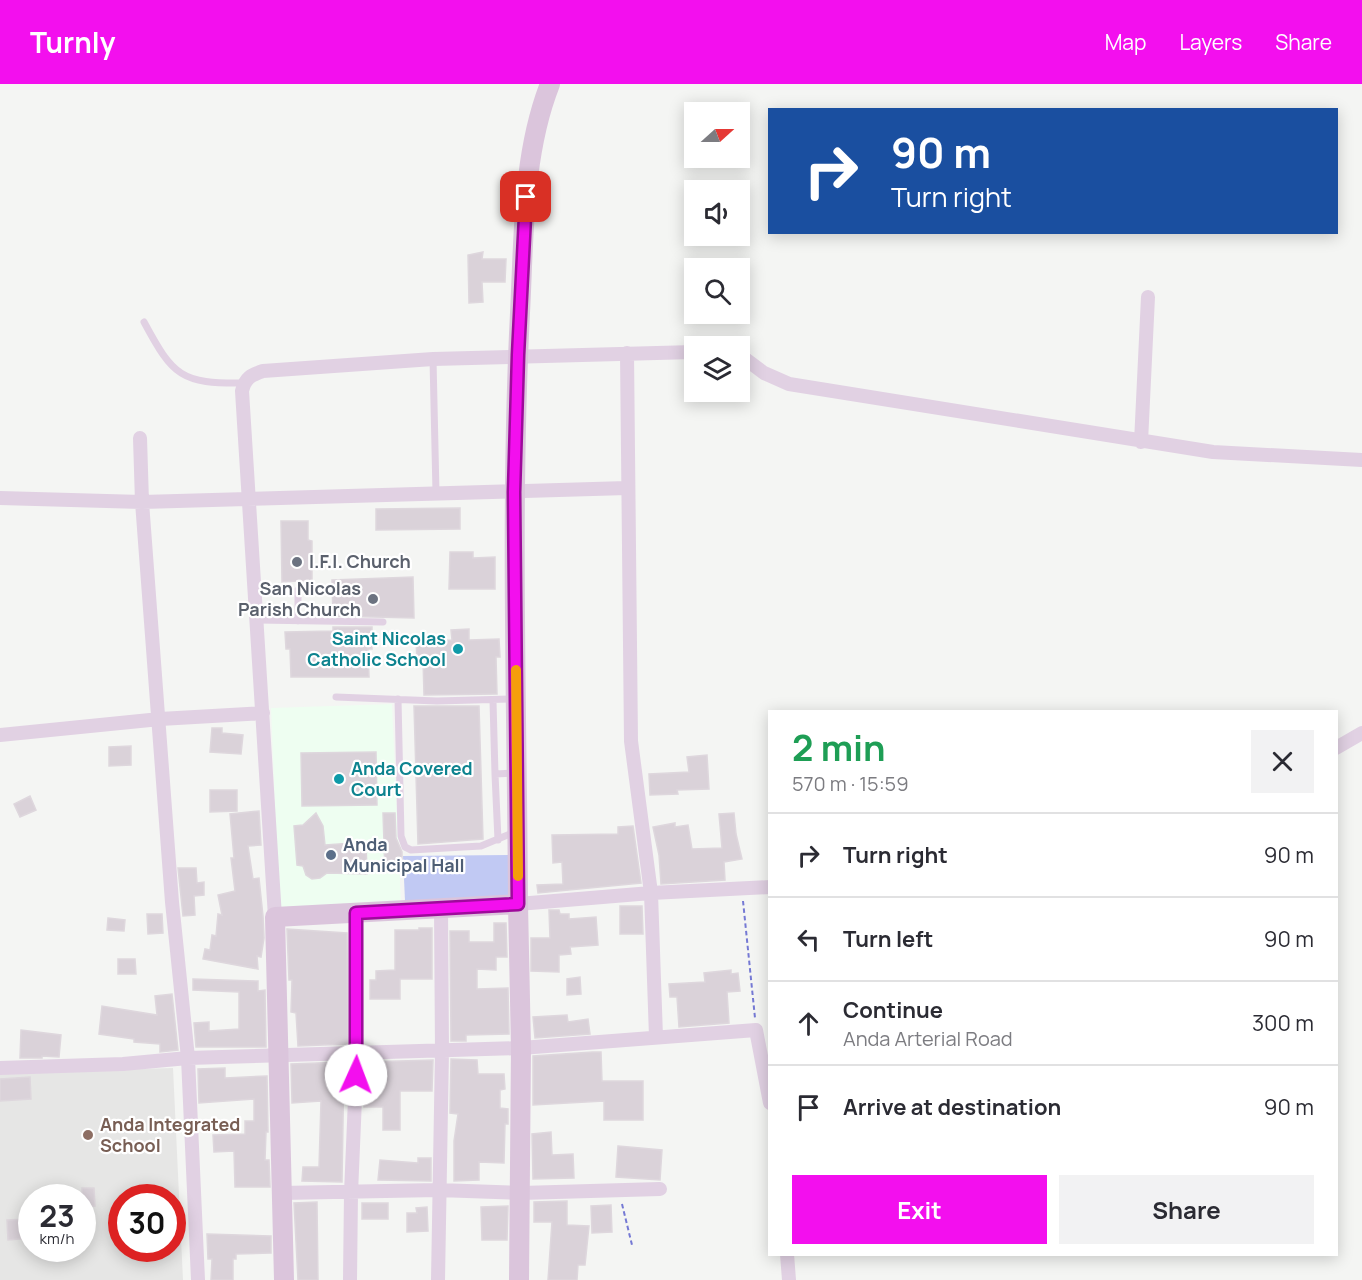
<!DOCTYPE html>
<meta charset="utf-8">
<style>
:root{--surface:#fff;--page:#f2f2f3;--text:#2b2b33;--muted:#7c7c81;--line:#e1e1e2;--accent:#f30fee}
body{margin:0;font-family:Manrope,sans-serif;background:var(--page);color:var(--text);height:100vh;display:flex;flex-direction:column;font-size:22px;white-space:nowrap}
*{box-sizing:border-box;margin:0}
p{font-size:20px;color:var(--muted)}
.icon{flex:none;width:33px;height:33px;fill:none;stroke:currentColor;stroke-width:2;stroke-linecap:round;stroke-linejoin:round}
.map{position:relative;flex:1;overflow:hidden}
.panel{position:absolute;left:768px;top:626px;width:570px;height:546px;display:flex;flex-direction:column;background:var(--surface);border-radius:0px;box-shadow:0 3px 15px #0003}
.panel>*{flex:none}
.hud{position:absolute;left:768px;top:24px;width:570px;height:126px;border-radius:0px;box-shadow:0 3px 15px #0003;background:#1a4fa0;color:#fff;overflow:hidden}
.needle{width:39px;rotate:69deg}
.controls{position:absolute;left:684px;top:18px;display:grid;gap:12px}
.controls a{display:grid;place-items:center;width:66px;height:66px;border-radius:0px;background:var(--surface);box-shadow:0 3px 15px #0003;font-size:30px}
.speed{position:absolute;left:18px;top:1100px;display:flex;gap:12px;font-size:30px;font-weight:700;text-align:center}
.speed>*{display:grid;place-content:center;width:78px;height:78px;border-radius:50%;background:var(--surface);box-shadow:0 3px 15px #0003;line-height:1}
.speed small{font-size:15px;font-weight:400}
.speed .limit{border:9px solid #d22;background:#fff;color:#111}
.pin{position:absolute;display:grid;place-items:center;width:51px;height:51px;color:#fff;margin:-26px;border-radius:12px;box-shadow:0 3px 9px #0006}
.me{position:absolute;width:66px;margin:-33px;rotate:2deg;stroke-linejoin:round;filter:drop-shadow(0 0 4px #0008)}
.turn{display:flex;align-items:center;gap:21px;height:126px;padding:0 24px;font-size:27px}
.turn .icon{width:78px;height:78px;stroke-width:2.5}
.turn b{display:block;font-size:42px;line-height:51px}
.round{display:grid;place-items:center;flex:none;width:63px;height:63px;border-radius:0px;background:var(--page)}
.head{display:flex;align-items:center;justify-content:space-between;height:102px;padding:0 24px}
h1{font-size:36px;font-weight:700;line-height:45px;color:#1e9e55}
.cta{display:flex;gap:12px;margin-top:auto;padding:12px 24px}
.cta a{flex:1;height:69px;border-radius:0px;background:var(--accent);color:#fff;font-size:24px;font-weight:700;line-height:69px;text-align:center}
.cta a+a{background:var(--page);color:var(--text)}
ul{padding:0;list-style:none}
li{display:flex;align-items:center;gap:18px;height:84px;padding:0 24px;border-top:2px solid var(--line)}
li div{flex:1}
li b{display:block;font-size:22px}
li em{font-style:normal}
header{display:flex;align-items:center;gap:36px;box-sizing:border-box;height:84px;padding:0 30px;background:var(--accent);color:#fff}
header strong{font-size:28px}
nav{display:flex;gap:33px;margin-inline-start:auto;font-size:21px}
.map>svg:first-child{display:block}
</style>
<header>
<strong>Turnly</strong>
<nav><a>Map</a><a>Layers</a><a>Share</a></nav>
</header>
<div class="map">
<svg width="1362" height="1196" viewBox="0 0 1362 1196">
<rect width="100%" height="100%" fill="#f4f5f3"/>
<path fill="#eefef1" d="M392,620L401,819L279,823L271,624Z"/>
<path fill="#e6e6e5" fill-rule="evenodd" d="M173,984L183,1196H0V989ZM32,1113H82V1164H32ZM122,1113H172V1164H122Z"/>
<path fill="#c1c9f3" d="M508,771L510,814L405,817L403,772Z"/>
<path fill="#dad2d9" stroke="#ded7dd" stroke-width="1.5" d="M483,168L482,175H506L505,198H482L483,218L469,219L468,171Z
M460,424V445L376,446V425Z
M281,437H308V456L312,457V496L282,498Z
M450,468H473V474L495,473V505H449Z
M413,493L414,534L333,532L332,496Z
M333,543H372V565H368L369,593H291L290,565H286L285,548L333,547Z
M469,545V556L499,555L500,573H496L497,610L424,611L423,575L417,576L416,557L452,556L451,546Z
M414,622H479L483,755L418,760Z
M212,644H222V649L243,651L241,670L210,668Z
M131,662V681L109,682V663Z
M376,668L377,721L302,722L301,669Z
M707,671L709,705L677,706L678,710L650,711L649,690L689,688L687,673Z
M210,706H237V727L210,728Z
M30,712L36,726L20,733L14,720Z
M259,727L261,761L248,762L253,795L259,794L263,832L264,854L261,873L257,872L258,885L203,875L205,865L210,866L212,851L216,852L218,830L222,831L218,811L235,807L231,774H234L230,730Z
M316,729L323,742L325,761L366,758L367,790L327,789L320,794L312,795L306,791L303,782L297,781L294,742L303,741Z
M383,729H395L396,754L402,768V788H385Z
M734,729L736,750L742,775L724,778L725,796L661,800L659,771L653,743L675,739V743L688,741L692,765L722,764L719,730Z
M633,742L641,799L538,809L537,801L563,800L562,778L553,779L552,751L618,750V743Z
M178,784H196L197,799L204,798V811L194,812L195,831L183,832Z
M620,822H642L643,850H620Z
M549,826H559L560,830H569V835L596,833L598,861L570,863L571,870L559,871V888L531,887V854H550Z
M147,830H162L163,849L148,850Z
M108,834L125,836L124,847L107,846Z
M494,839H506L507,873H496V886L477,885V905L508,904L509,950L466,951V957H451L450,847H469V858H494Z
M419,844H432V895H400V915H370V896H376V887L395,886V846H419Z
M287,845L347,849L348,960L298,962L296,929L291,928L292,896H289Z
M118,875H135L136,890H118Z
M731,886V890L738,889L740,907L727,908L729,939L679,943L677,913H670L669,900L705,898L704,889Z
M580,893L581,910L567,911V895Z
M193,895L258,897V907L265,906L266,963H196L194,939L209,938V947L239,945V908L193,906Z
M172,910L178,966L160,968V960L134,958V955L99,950L102,922L157,931L155,912Z
M567,931L568,938L588,935L590,950L535,954L533,933Z
M21,946L61,951L59,973L42,972V974H20Z
M593,968H601L602,997H643V1036H604V1017L533,1021V972Z
M451,975L477,976L478,990H504L505,1005L500,1006V1024L508,1025V1040H505L504,1079L479,1078V1096L454,1097V1057L458,1030L450,1029Z
M433,976L432,1007H400V1046H383V1023H364L366,978Z
M344,978L342,1098L302,1097L303,1083H319L321,1017L292,1019L291,980Z
M225,984V994L267,992L268,1048H266L265,1076H269L270,1103H235L234,1067L214,1068L213,1051L245,1050V1037H254V1015L199,1019L198,985Z
M30,993L31,1015L0,1017V995Z
M551,1048L552,1071L573,1070L574,1094L533,1095L532,1050Z
M618,1062L662,1066L660,1096L616,1093Z
M418,1074H431V1097L378,1096L380,1076L418,1079Z
M82,1104H94L95,1122L82,1123Z
M567,1117V1141L589,1142L585,1181H578L577,1196H548L552,1138H534V1118Z
M317,1118L318,1196H298L294,1119Z
M362,1119H388V1135H362Z
M611,1121L612,1148L592,1149L591,1122Z
M508,1122L507,1156H482L481,1123Z
M427,1123L428,1147L407,1148V1129H417L416,1124Z
M32,1135V1154L8,1156L7,1136Z
M207,1150L271,1152V1169L236,1170V1175H233V1196H211L212,1175H208Z"/>
<g fill="none" stroke-linecap="round" stroke-linejoin="round">
<path stroke="#7579d4" stroke-width="2" stroke-dasharray="4.5 3" stroke-linecap="butt" d="M743,817L755,934
M622,1120L632,1161"/>
<path stroke="#e1d1e3" stroke-width="7" d="M144,238C173,292 181,300 244,299
M433,275L436,409
M298,506V537
M257,536L383,538
M336,613L437,617L513,615
M398,615L401,752L405,763L411,766L481,762L515,748
M493,617L495,690L515,689
M495,690L498,756"/>
<path stroke="#e1d1e3" stroke-width="14" d="M627,269L631,657L651,809L656,953
M740,271L764,289L789,300L1213,368L1362,376
M140,354L142,418L172,818L188,974L521,964L756,946L770,1019
M1141,358L1148,213
M0,414L142,418L627,404
M0,651L160,635L263,629
M1336,664L1362,649
M518,820L651,809L770,803
M275,833L242,307C245,294 251,291 263,287L433,275L694,268
M0,984L123,980L188,974L198,1196
M281,1109L438,1106L521,1109L660,1105
M787,1170L789,1196
M350,1196L351,1109L357,968L356,829
M438,1196L442,967L441,824"/>
<path stroke="#dbc5dc" stroke-width="20" d="M518,820L521,964L519,1196
M284,1196L275,833L518,820C517,623 510,426 520,229C524,154 522,71 550,0"/>
</g>
<g fill="none" stroke-linecap="round" stroke-linejoin="round">
<defs>
<path id="route" d="M356,991V829L518,820L514,408L518,271L526,113"/>
</defs>
<use href="#route" stroke="#9e0a9b" stroke-width="15"/>
<use href="#route" stroke="#f30fee" stroke-width="10"/>
<path stroke="#f59e0b" stroke-width="10" d="M516,586L518,792"/>
</g>
<g fill="#6b7280" stroke="#fff" stroke-width="2">
<circle cx="297" cy="478" r="6"/>
<circle cx="373" cy="515" r="6"/>
</g>
<g fill="#0f9aa8" stroke="#fff" stroke-width="2">
<circle cx="458" cy="565" r="6"/>
<circle cx="339" cy="695" r="6"/>
</g>
<circle fill="#5c6f8a" stroke="#fff" stroke-width="2" cx="331" cy="771" r="6"/>
<circle fill="#8d6e63" stroke="#fff" stroke-width="2" cx="88" cy="1051" r="6"/>
<g text-anchor="middle" stroke-width="4.5" stroke-linejoin="round" paint-order="stroke">
<g font-size="18" font-weight="bold" fill="#5b616d" stroke="#fff" text-anchor="start">
<text x="309" y="484">I.F.I. Church</text>
<text x="361" y="511" text-anchor="end">San Nicolas<tspan x="361" dy="21">Parish Church</tspan></text>
</g>
<g font-size="18" font-weight="bold" fill="#0d838f" stroke="#fff" text-anchor="end">
<text x="446" y="561">Saint Nicolas<tspan x="446" dy="21">Catholic School</tspan></text>
<text x="351" y="691" text-anchor="start">Anda Covered<tspan x="351" dy="21">Court</tspan></text>
</g>
<g font-size="18" font-weight="bold" fill="#4e5e75" stroke="#fff" text-anchor="start">
<text x="343" y="767">Anda<tspan x="343" dy="21">Municipal Hall</tspan></text>
</g>
<g font-size="18" font-weight="bold" fill="#785e54" stroke="#fff" text-anchor="start">
<text x="100" y="1047">Anda Integrated<tspan x="100" dy="21">School</tspan></text>
</g>
</g>
</svg>
<div class="controls">
<a><svg class="needle" viewBox="-14 -14 28 28"><path d="M0-13l5 13h-10z" fill="#e53935"/><path d="M0 13l5-13h-10z" fill="#7c7c81"/></svg></a>
<a><svg class="icon" aria-label="sound" viewBox="0 0 24 24"><path d="M4 9h4l5-4v14l-5-4H4zM17 9q2 3 0 6"/></svg></a>
<a><svg class="icon" aria-label="search" viewBox="0 0 24 24"><circle cx="10" cy="10" r="6"/><path d="M15 15l6 6"/></svg></a>
<a><svg class="icon" aria-label="layers" viewBox="0 0 24 24"><path d="M12 4l9 5-9 5-9-5zM3 14l9 5 9-5"/></svg></a>
</div>
<div class="speed"><div>23<small>km/h</small></div><div class="limit">30</div></div>
<div class="pin" style="left:526px;top:113px;background:#d93025"><svg class="icon" aria-label="arrive" viewBox="0 0 24 24"><path d="M6 21V4h12l-3 4 3 4H6"/></svg></div>
<svg class="me" style="left:356px;top:991px" viewBox="-20 -20 40 40"><circle r="19" fill="#fff"/><path d="M0-13L10 11 0 6-10 11z" fill="#f30fee"/></svg>
<div class="hud">
<div class="turn"><svg class="icon" aria-label="right" viewBox="0 0 24 24"><path d="M7 20v-9h11M14 6l5 5-5 5"/></svg><div><b>90 m</b>Turn right</div></div>
</div>
<section class="panel">
<div class="head"><div><h1>2 min</h1><p>570 m · 15:59</p></div><a class="round"><svg class="icon" aria-label="close" viewBox="0 0 24 24"><path d="M6 6l12 12M18 6L6 18"/></svg></a></div>
<ul>
<li><svg class="icon" aria-label="right" viewBox="0 0 24 24"><path d="M7 20v-9h11M14 6l5 5-5 5"/></svg><div><b>Turn right</b></div><em>90 m</em></li>
<li><svg class="icon" aria-label="left" viewBox="0 0 24 24"><path d="M17 20v-9H6M10 6l-5 5 5 5"/></svg><div><b>Turn left</b></div><em>90 m</em></li>
<li><svg class="icon" aria-label="ahead" viewBox="0 0 24 24"><path d="M12 20V5M6 11l6-6 6 6"/></svg><div><b>Continue</b><p>Anda Arterial Road</p></div><em>300 m</em></li>
<li><svg class="icon" aria-label="arrive" viewBox="0 0 24 24"><path d="M6 21V4h12l-3 4 3 4H6"/></svg><div><b>Arrive at destination</b></div><em>90 m</em></li>
</ul>
<div class="cta"><a>Exit</a><a>Share</a></div>
</section>
</div>
